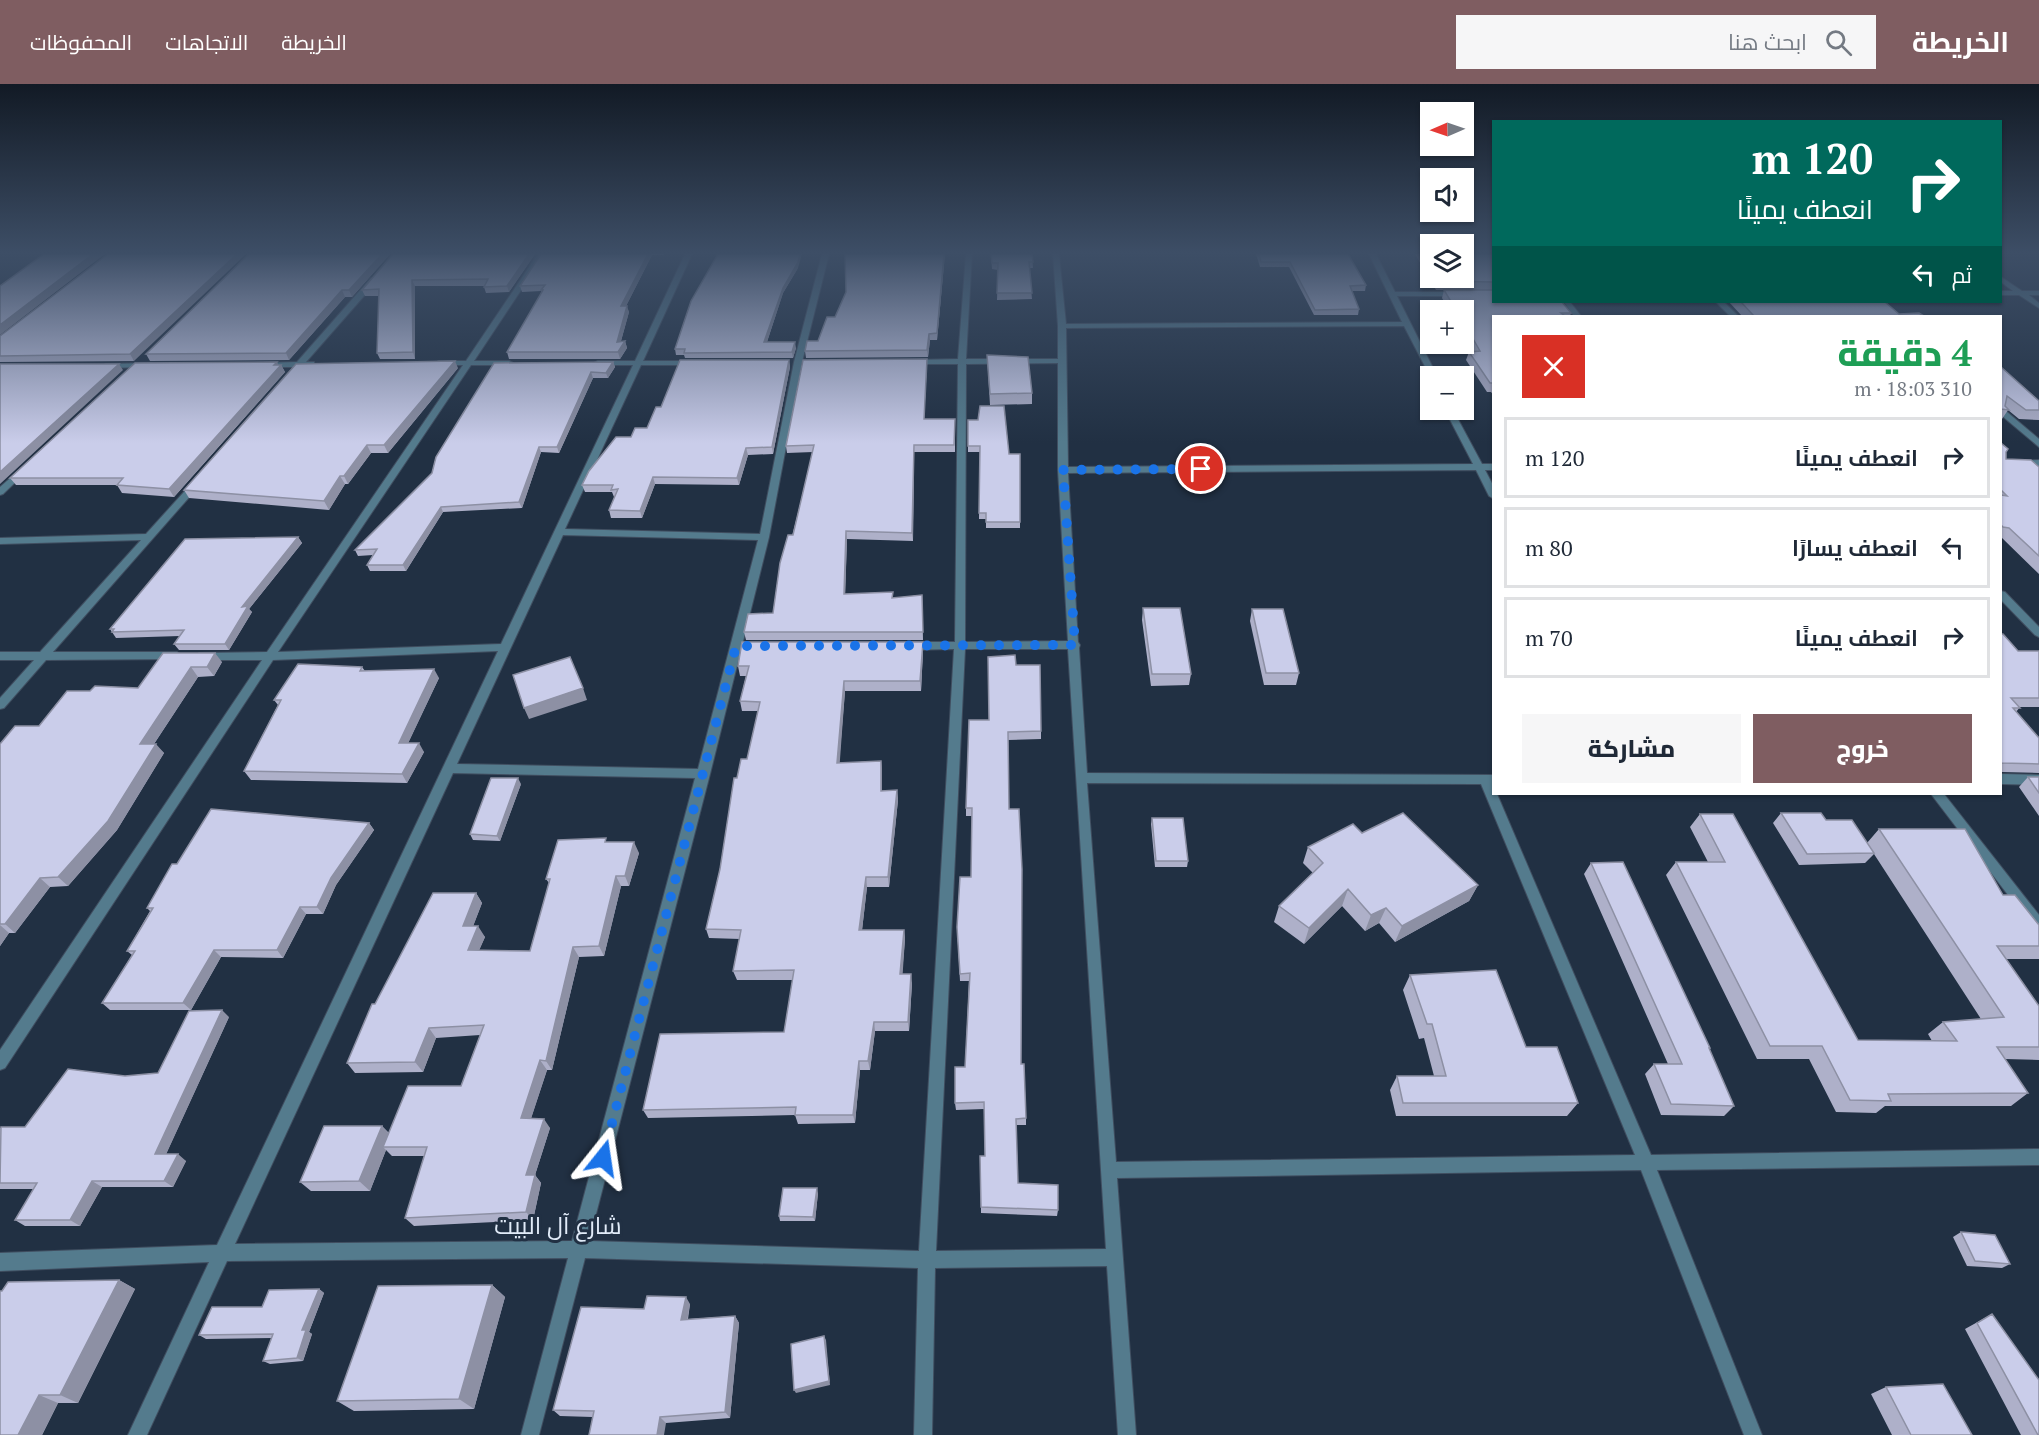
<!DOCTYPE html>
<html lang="ar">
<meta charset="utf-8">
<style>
:root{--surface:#fff;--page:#f6f6f7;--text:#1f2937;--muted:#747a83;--line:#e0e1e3;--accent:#7f5d61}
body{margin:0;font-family:"PT Serif",Cairo,serif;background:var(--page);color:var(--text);direction:rtl;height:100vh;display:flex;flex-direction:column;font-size:22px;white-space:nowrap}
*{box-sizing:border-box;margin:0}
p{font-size:20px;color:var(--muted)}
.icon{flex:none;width:33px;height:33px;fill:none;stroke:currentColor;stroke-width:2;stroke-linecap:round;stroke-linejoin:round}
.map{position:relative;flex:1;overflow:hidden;direction:ltr}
.details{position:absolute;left:1492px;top:231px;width:510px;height:480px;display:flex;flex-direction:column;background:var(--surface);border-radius:0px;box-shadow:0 2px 4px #0004;direction:rtl}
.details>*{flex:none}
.banner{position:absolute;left:1492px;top:36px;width:510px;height:183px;border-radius:0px;box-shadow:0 2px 4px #0004;direction:rtl;background:#00695c;color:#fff;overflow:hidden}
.needle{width:39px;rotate:268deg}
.controls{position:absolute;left:1420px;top:18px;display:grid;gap:12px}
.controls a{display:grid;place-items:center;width:54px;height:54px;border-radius:0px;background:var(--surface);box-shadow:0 2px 4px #0004;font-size:30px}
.pin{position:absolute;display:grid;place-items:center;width:51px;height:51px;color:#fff;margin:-26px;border:3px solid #fff;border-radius:50%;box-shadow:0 2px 6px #0007}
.me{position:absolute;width:66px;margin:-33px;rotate:15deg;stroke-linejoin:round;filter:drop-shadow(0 0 4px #0008)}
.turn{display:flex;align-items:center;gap:21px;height:126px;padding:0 30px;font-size:27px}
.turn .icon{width:78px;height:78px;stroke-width:2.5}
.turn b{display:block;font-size:42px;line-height:51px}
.then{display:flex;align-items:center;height:57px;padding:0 30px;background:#0003;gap:12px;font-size:22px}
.round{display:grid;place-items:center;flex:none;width:63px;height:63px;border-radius:0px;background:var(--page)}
.head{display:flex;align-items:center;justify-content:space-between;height:102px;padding:0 30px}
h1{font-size:36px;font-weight:800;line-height:45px;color:#1e9e55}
.cta{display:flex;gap:12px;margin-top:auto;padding:12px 30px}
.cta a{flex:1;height:69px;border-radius:0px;background:var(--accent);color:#fff;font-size:24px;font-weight:800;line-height:69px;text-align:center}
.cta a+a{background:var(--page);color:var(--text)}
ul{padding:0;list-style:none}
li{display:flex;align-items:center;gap:18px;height:81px;margin:0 12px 9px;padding:0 18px;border:3px solid var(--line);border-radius:0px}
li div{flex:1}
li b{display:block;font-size:22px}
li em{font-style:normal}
header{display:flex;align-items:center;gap:36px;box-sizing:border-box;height:84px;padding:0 30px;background:var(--accent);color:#fff}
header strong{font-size:28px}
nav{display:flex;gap:33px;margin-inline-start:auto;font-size:21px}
.search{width:420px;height:54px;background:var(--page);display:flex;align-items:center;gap:15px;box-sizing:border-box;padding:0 21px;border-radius:0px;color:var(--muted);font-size:22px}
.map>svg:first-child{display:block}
</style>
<header>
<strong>الخريطة</strong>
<div class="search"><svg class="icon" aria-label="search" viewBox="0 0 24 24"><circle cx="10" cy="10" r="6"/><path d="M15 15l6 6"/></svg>ابحث هنا</div>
<nav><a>الخريطة</a><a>الاتجاهات</a><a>المحفوظات</a></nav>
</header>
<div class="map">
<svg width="2039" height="1351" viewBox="0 0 2039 1351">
<rect width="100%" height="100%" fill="#213043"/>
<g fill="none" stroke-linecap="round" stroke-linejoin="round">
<defs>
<path id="minor" d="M538,170H545L474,277H509L513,279L509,281H471L278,568L501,560L633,281H598L594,279L598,277H635L685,170H692L643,277H695L699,279L695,281H641L565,445L760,450L794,278L822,170H829L802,278L769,453L710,690L589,1157L919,1167L954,565L908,566L903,562L908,558H955L958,280H913L909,278L913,276L958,275L966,170H972L966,275H1058V242L1053,170H1059L1066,240L1402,238L1369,170H1376L1395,208H1457L1461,210L1457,212H1397L1437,292L1431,294L1404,242L1066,244L1068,383L1473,380L1445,326H1453L1482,380H1494V386H1485L1494,403V415L1489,412L1476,386L1068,389L1078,558L1080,561L1079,564L1087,689L1494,691V710H1497L1651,1071L2039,1065V1081L1657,1086L1762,1351H1744L1641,1086L1117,1094L1136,1351H1118L1107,1182L935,1184L932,1351H914L918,1184L585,1174L539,1351H521L568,1174L227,1177L147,1351H128L209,1178L0,1187V1169L217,1161L498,567L273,576L5,984L0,986V966L262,576H203L198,572L199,569L267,568L463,281H439L435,279L439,277H466ZM1058,279V386L1068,557L965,558L966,280ZM563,451L758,456L698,685L457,680ZM965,565H1068L1106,1165L936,1167ZM453,689L695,694L572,1157L235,1160ZM1087,699L1481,700L1635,1071L1116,1078Z
M2001,193L2022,207H2039V211H2029L2039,219V224L2019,211H2001V207H2013L2001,198Z
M371,194L378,196L306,278H314V282L298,284L294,283H259L258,281L262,279L297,278Z
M1564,218H1570L1581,232H1574Z
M1716,218H1724L1738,232H1730Z
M152,279L153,281L149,283L106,284L102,282L106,280Z
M2001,323L2039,355V363L2001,331Z
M2039,376V382L2001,383V377Z
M23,383L26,384V388L3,410L0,411V403Z
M196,397L199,398V402L53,568H177L182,572L181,575L46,576L4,624L0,625V614L34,576H0V568H40L141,456L0,460V454L146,450L193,398Z
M2001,507L2005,508L2039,543V553L2035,551L2001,516Z
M2001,690L2039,691V701L2001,700Z
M1931,710H1944L2039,831V847L2034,845Z"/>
</defs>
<use href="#minor" stroke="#404e60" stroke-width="2"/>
<use href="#minor" fill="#547b8d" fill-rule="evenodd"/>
</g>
<path fill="#aeb0c9" d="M108,170L134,277L0,278V252Z
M390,170L352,213H345L289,276L150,277L146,270Z
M535,170L509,208L486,209L484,203V202H415V275H380L377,269L379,212H365L362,206Z
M541,170H664V171H652L626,222L629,228L621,257H625L627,264L620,275H509L507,268L542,209L541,207L522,208L520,202Z
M945,170L937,256H930L928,273L806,274L805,267L818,257L835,233L846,208Z
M991,170H1032L1033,184H1029L1032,215L997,216L998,186L992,185Z
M1256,170H1348L1366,201L1365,207H1352L1359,225L1358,231H1314L1289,183H1260Z
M1415,170H1431V194H1464L1494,170V218L1571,229L1570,232H1494V312L1491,308H1487L1466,276L1469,268L1473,267L1464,253V226H1449L1442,214L1444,206H1436Z
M798,184L783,209L767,258L796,264L793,274H685L684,271H676L675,265Z
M1729,218H1885L1899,230L1924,232H1742Z
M987,271L1032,309V320L990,321Z
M789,276L790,283L773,370L748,371L739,401L655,400L642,434H611L609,426L615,413H614L612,408H585L582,401L631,353L647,344L661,323Z
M613,278L615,283L608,294H593L559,369L541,368L522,424L443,428L406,487H370L367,481L373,471L358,472L355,466L432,389L494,279Z
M278,281H281L285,288L174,413L122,409L117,401H16L10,394Z
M927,282L924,335L955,342V368H914L913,457L847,455L845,510L893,514L922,511L923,556H746L744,548L773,529L813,368L787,369L786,362Z
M2001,283L2039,317V336L2019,335L2008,326L2002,335H2001Z
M458,284L388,369H371L348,400H345L329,426L189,414L184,406Z
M968,336L1009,370H1020V444H986V435H979L980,368H968Z
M2001,359L2006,369V375L2039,383V490L2001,453Z
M298,453L302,459L249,525L252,528L229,566H179L174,560L180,552L116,554L110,545Z
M1143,524L1191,590L1189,601L1151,602L1142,536Z
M1252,525L1299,589L1296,601H1264L1250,537Z
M2001,550L2018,567H2039V623H2020L2016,628L2039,654V689L2001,688Z
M923,558V567L921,607H845L839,679L881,677L882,687V707L897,706L898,716L889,803H867L862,846H904L905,855L902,890L912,899L909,947H875L870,986H860L855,1039L798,1040L795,1031L648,1034L643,1026L784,948L793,896H737L733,887L740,855L709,854L706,845L720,785L737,694L747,675L758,627H742L740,617L746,592H740L738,582Z
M163,569L222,578L214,592L198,593L154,660L164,669L117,746L68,802L50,803L15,849H9L0,862V660L39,642L90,607L138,604Z
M362,583L365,587L439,594L408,659L424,668L407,699L251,696L244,687L278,621L274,616Z
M989,636L1041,647V655L1008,656L1009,725L1021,980L1026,1034V1041H1016L1018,1099L1058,1126L1057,1132L981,1129V1123L985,1072L984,1025L956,1026L955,1019L965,983L969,897H960L957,843L971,793L972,732H966V724Z
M2028,693H2039V732L2019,703Z
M521,700L500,757L473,756L470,750Z
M1781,729L1826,736L1867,759L1879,745L2003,811L2039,841V875H2006L2039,922V976L2005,975L2028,1009L2011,1022H1885L1876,1029L1836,1028L1809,975H1757L1666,791L1676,778H1708L1690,743L1700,730L1858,956L1932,957L1928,950L1943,938L1981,935L1874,770L1865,779L1799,781L1773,739Z
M1152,734L1188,777L1187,783H1155L1151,740Z
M369,739L374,746L336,801L323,830H306L283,874L221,873L191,926H110L102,919L132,871L127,867L150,827L147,824L177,780Z
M1362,749L1478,801L1469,817L1395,858L1379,839L1365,847L1342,822L1304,860L1274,838L1279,822L1313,789L1303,779L1308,763Z
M608,758L639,769L629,802H621L604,872L579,873L552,986H547L531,1034L550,1044L535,1091L541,1099L533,1136L414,1142L405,1134L425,1072H392L386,1066L370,1107H311L300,1098L382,1042L389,1049L461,1002L480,951L436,954L423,988L355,989L347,979L375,920L476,809L482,819L473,842L485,853L479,866L530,867L549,799L546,795Z
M1591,779L1710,964L1709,966L1734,1022L1724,1032L1661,1031L1645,990L1654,980H1668L1584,790Z
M1410,891L1526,963L1578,1019L1567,1032H1396L1390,1006L1397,992H1434L1424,954L1419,955L1403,906Z
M229,933L166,1070L186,1077L173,1103H102L80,1142H25L15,1136L34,1105H0V1044L25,1043L125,992L158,989Z
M818,1109L815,1137H780L779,1132Z
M1961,1148L2010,1180L2002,1184L1967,1182L1953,1153Z
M119,1196L135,1205L78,1319H58L42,1351H0Z
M492,1201L505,1213L474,1325L354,1327L337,1317Z
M319,1205L324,1209L309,1248L312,1250L303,1277L270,1280L263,1277L272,1254L206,1255L199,1251L262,1223Z
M690,1220L688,1235L735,1232L739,1239L730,1334L666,1339L592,1333L560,1332L553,1326L644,1225Z
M1992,1230L2039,1351H2021L1965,1245Z
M1886,1303L1972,1351H1892L1871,1310Z"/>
<path fill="#8d90a4" d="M93,170H105L0,251V241Z
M237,170H246L134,277L130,270Z
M382,170H390L352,213L349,206Z
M529,170H535L509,208L507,202Z
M648,170H651L652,171L623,228L621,222Z
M800,170H802L798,184L783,209L765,264L764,258L783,204Z
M944,170H945L937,256V249Z
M412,196L415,202V275L413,268Z
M342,206L345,213L289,276L286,269Z
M627,222L629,228L619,264L617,258Z
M929,250L930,256L928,273L927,266Z
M625,257L627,264L620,275L618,268Z
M795,258L796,264L793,274L792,268Z
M789,276L790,283L773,370L772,363Z
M455,277L458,284L388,369L384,361Z
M277,278L279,282L281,281L285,288L174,413L169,405Z
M613,278L615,283L608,294L606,289Z
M119,280L123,286L0,400V388Z
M591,288L593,294L559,369L557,363Z
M367,361L371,369L348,400L344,392Z
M914,361V368L913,457L912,449Z
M539,363L541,368L522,424L519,418Z
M746,364L748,371L739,401L737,394Z
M340,392L345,400L329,426L324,417Z
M653,393L655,400L642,434L640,427Z
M441,423L443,428L406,487L403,481Z
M846,447L847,455L845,517L844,510Z
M298,453L302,459L249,525L252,528L229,566L225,560L242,523Z
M923,558V567L921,607L920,597Z
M215,569L222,578L214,592L207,583Z
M191,583L198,593L148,669L140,660Z
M434,585L439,594L404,668L399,659Z
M844,597L845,607L839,689L837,679Z
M583,604L587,616L529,635L524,624Z
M419,659L424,668L407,699L402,690Z
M156,660L164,669L117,746L68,802L58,793Z
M881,677L882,687V717L881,707Z
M518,694L521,700L500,757L497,752Z
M897,706L898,716L889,803L888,793Z
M369,739L374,746L336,801L323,830L317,823L331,794Z
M634,758L639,769L629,802L625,792Z
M616,792L621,802L604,872L599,862Z
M866,793L867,803L861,855L859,846Z
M40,794L50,803L15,849L5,840Z
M1478,801L1469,817L1395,858L1402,842Z
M1348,805L1342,822L1304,860L1309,844Z
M476,809L482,819L469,853L463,842Z
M300,823L306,830L283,874L277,866Z
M1386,824L1379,839L1365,847L1371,831Z
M0,841L9,849L0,862Z
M478,842L485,853L475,876L468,866Z
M904,846L905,855L902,899L900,890Z
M573,863L579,873L552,986L546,977Z
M214,866L221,873L191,926L183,919Z
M911,890L912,899L909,947L908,938Z
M222,926L229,933L163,1077L155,1070Z
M874,938L875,947L870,986L868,977Z
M429,944L436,954L423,988L415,978Z
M540,976L547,986L528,1044L521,1034Z
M859,977L860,986L855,1039L853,1031Z
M544,1035L550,1044L535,1091L541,1099L533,1136L526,1128V1091Z
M382,1042L391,1052L383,1063L386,1066L370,1107L359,1097Z
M178,1070L186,1077L173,1103L164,1097Z
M92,1097L102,1103L80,1142L70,1136Z
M817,1104L818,1109L815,1137L813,1133Z
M119,1196L135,1205L78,1319L60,1311Z
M492,1201L505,1213L474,1325L459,1315Z
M319,1205L324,1209L309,1248L312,1250L303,1277L297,1274L302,1246Z
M686,1213L690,1220L686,1243L681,1236Z
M735,1232L739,1239L730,1334L725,1328Z
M824,1252L826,1256L830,1301L796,1309L794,1306Z
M39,1311L58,1319L42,1351H18Z
M660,1333L666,1339L664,1351H657Z"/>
<path fill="#cacdea" stroke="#8d90a4" stroke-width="1.5" d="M44,170H93L0,241V202Z
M108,170H237L130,270L0,272V252Z
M249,170H382L349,206H342L286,269L146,270Z
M393,170H529L507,202L484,203L488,195L412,196L413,268L377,269L379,205L362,206Z
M541,170H648L621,222H627L617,258L625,257L618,268H507L543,206H541L545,201L520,202Z
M718,170H800L798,178L783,204L764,258H795L792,268L684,269L685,265H675L691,217Z
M845,170H944L937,249L929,250L927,266L805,267L807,257H818L827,233H835L846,208Z
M991,170H1032L1033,178H1029L1032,209H997L998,179H992Z
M1259,170H1348L1366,201L1350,202L1359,225L1315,226L1290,178H1261Z
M1422,170H1431V185Z
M1464,170H1494V198L1439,197L1436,194H1464Z
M1444,206H1494V218H1562L1571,229H1561L1565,232H1494V299H1490L1469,268L1480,267L1464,239V226H1456Z
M1741,218H1885L1899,230L1919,229L1924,232H1754Z
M987,271L1028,273L1032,309L990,310Z
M927,275L924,335H955L954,361H914L912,449L846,447L844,510L893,508L892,514L922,511L923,548H744L748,530L773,529L780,479L788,451H793L814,361L786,362L803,276Z
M680,276H789L772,363L746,364L737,394L653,393L640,427L609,426L618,405L611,406L613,401H582L589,387L616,353H631L635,344H647L656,323H661Z
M455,277L384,361H367L344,392H340L324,417L184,406L296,280Z
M277,278L274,281H281L169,405L117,401L123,394H10L135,279Z
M613,278L606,289L591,288L557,363H539L519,418L441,423L403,481H367L377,465L355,466L432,389L436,373L494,279Z
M0,280H119L0,388Z
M2001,283L2039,317V326H2026L2007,312L2005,322L2009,326L2001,325Z
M980,322H1004L1009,370H1020V438H986V429H979L980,362H968V336H978Z
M2001,359L2008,365L2006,368V375L2031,376L2039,383V472L2009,444L2003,443L2001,441V411L2007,412L2001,406Z
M298,453L242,523L248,522L225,560H174L184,546L112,548L114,545H110L185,455Z
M1143,524H1180L1191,590H1152Z
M1252,525H1283L1299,589H1266Z
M2001,550H2003L2018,567H2039V614H2011L2020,624H2013L2039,654V680L2001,679Z
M742,558H923L920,597H844L837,679L881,677V707L897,706L888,793H866L859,846H904L900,890H911L908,938H874L868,977H859L853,1031H795L796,1023L643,1026L660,950L784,948L794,886L733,887L741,846L706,845L720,785L734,694H737L741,675H747L760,618L740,617L749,582H738Z
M163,569H215L207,583H191L140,660H156L108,737L58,793L40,794L5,840H0V660L15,642H39L67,607H90L95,602L138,604Z
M1015,571L1016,581H1040L1041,647L1008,648L1009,725H1019L1022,785L1021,980H1024L1026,1034L1016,1035L1018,1099L1058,1101V1126L981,1123L980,1072H985L984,1018L955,1019V983H965L970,889L960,890L957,843L960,793H971L972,724H966L969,636H989L988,573Z
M570,573L583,604L524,624L513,591Z
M298,580L362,583L360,587L434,585L399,659H419L402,690L244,687L281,616H274Z
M2028,693H2039V709Z
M491,694H518L497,752L470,750Z
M211,725L369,739L331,794L317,823H300L277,866H214L183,919H102L135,867H127L153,824H147L172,780H177Z
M1403,729L1478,801L1402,842L1386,824L1371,831L1348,805L1309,844L1279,822L1323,779L1308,763L1353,740L1362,749Z
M1781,729H1821L1826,736H1852L1874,769L1807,770Z
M1700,730H1733L1858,956L1957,957L1943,938L2004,933L1879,745H1965L2003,811H2015L2039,841V862H1997L2039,922V963H1997L2028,1009L1888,1010L1891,1017L1850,1016L1822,962H1770L1676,778H1725Z
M1152,734H1183L1188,777H1156Z
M606,754L605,758H634L625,792H616L599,862L573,863L546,977L540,976L521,1034L544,1035L526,1091H535L526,1128L405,1134L427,1063H383L408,1002H461L484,941L429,944L415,978L347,979L372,920H375L433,809H476L463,842H478L468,866L530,867L550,795H546L558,756Z
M1623,778L1710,964H1709L1734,1022L1671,1020L1654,980H1682L1591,779Z
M1496,886L1526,963H1557L1578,1019H1403L1397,992H1446L1432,940H1427L1410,891Z
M222,926L155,1070H178L164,1097H92L70,1136H15L37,1099H0L1,1043H25L68,985L125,992L158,989L189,927Z
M324,1042H382L359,1097L300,1098Z
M783,1104H817L813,1133L779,1132Z
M1961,1148L1995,1151L2010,1180L1975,1177Z
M119,1196L60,1311H39L18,1351H0V1207H2L8,1198Z
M492,1201L459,1315L337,1317L378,1202Z
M319,1205L302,1246H306L297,1274L263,1277L273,1250L199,1251L212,1223H262L269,1206Z
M647,1212L686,1213L681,1236L735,1232L725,1328L660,1333L657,1351H589L594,1327L553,1326L581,1223L644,1225Z
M1992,1230L2039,1296V1351H2038L1977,1239Z
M824,1252L829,1297L794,1306L791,1260Z
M1943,1300L1972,1351H1911L1886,1303Z"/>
<linearGradient id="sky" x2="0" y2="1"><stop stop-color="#121a25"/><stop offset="0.47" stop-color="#3d4e66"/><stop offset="1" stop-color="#3d4e66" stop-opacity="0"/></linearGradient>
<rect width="2039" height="359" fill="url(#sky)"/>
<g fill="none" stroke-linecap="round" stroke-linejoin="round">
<path stroke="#1a73e8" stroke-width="10" stroke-dasharray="0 18" d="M603,1074L736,562L1075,561L1063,386L1201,385"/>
</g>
<g text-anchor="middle" stroke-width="6" stroke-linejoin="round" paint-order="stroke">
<g font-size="24" fill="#e1ebf8" stroke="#213043">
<text x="558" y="1150">شارع آل البيت</text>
</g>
</g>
</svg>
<div class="controls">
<a><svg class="needle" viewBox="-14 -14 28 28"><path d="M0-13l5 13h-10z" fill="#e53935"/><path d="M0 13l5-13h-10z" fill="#747a83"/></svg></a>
<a><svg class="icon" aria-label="sound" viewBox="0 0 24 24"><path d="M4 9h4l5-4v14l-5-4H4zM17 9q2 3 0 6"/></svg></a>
<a><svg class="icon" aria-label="layers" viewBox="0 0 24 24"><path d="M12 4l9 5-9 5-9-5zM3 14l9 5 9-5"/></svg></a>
<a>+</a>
<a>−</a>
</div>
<div class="pin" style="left:1201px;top:385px;background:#d93025"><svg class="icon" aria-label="arrive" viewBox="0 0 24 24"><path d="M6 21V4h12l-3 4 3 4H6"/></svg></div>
<svg class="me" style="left:603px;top:1074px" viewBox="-20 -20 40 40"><path d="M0-17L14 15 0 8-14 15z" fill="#1a73e8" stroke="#fff" stroke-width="4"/></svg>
<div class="banner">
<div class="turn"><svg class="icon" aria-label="right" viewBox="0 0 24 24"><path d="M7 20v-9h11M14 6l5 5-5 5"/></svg><div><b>120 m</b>انعطف يمينًا</div></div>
<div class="then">ثم<svg class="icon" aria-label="left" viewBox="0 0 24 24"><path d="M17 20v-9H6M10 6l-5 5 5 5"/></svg></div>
</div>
<section class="details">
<div class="head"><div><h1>4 دقيقة</h1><p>310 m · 18:03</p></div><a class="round" style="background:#d93025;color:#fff"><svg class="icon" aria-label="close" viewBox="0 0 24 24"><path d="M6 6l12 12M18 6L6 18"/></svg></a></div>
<ul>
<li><svg class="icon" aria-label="right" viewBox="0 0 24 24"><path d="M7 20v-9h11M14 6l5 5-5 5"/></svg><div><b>انعطف يمينًا</b></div><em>120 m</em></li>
<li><svg class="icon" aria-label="left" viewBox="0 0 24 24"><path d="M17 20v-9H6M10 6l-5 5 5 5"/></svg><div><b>انعطف يسارًا</b></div><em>80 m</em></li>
<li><svg class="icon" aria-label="right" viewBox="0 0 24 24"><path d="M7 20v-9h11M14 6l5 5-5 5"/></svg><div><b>انعطف يمينًا</b></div><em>70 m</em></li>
</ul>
<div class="cta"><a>خروج</a><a>مشاركة</a></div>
</section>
</div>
